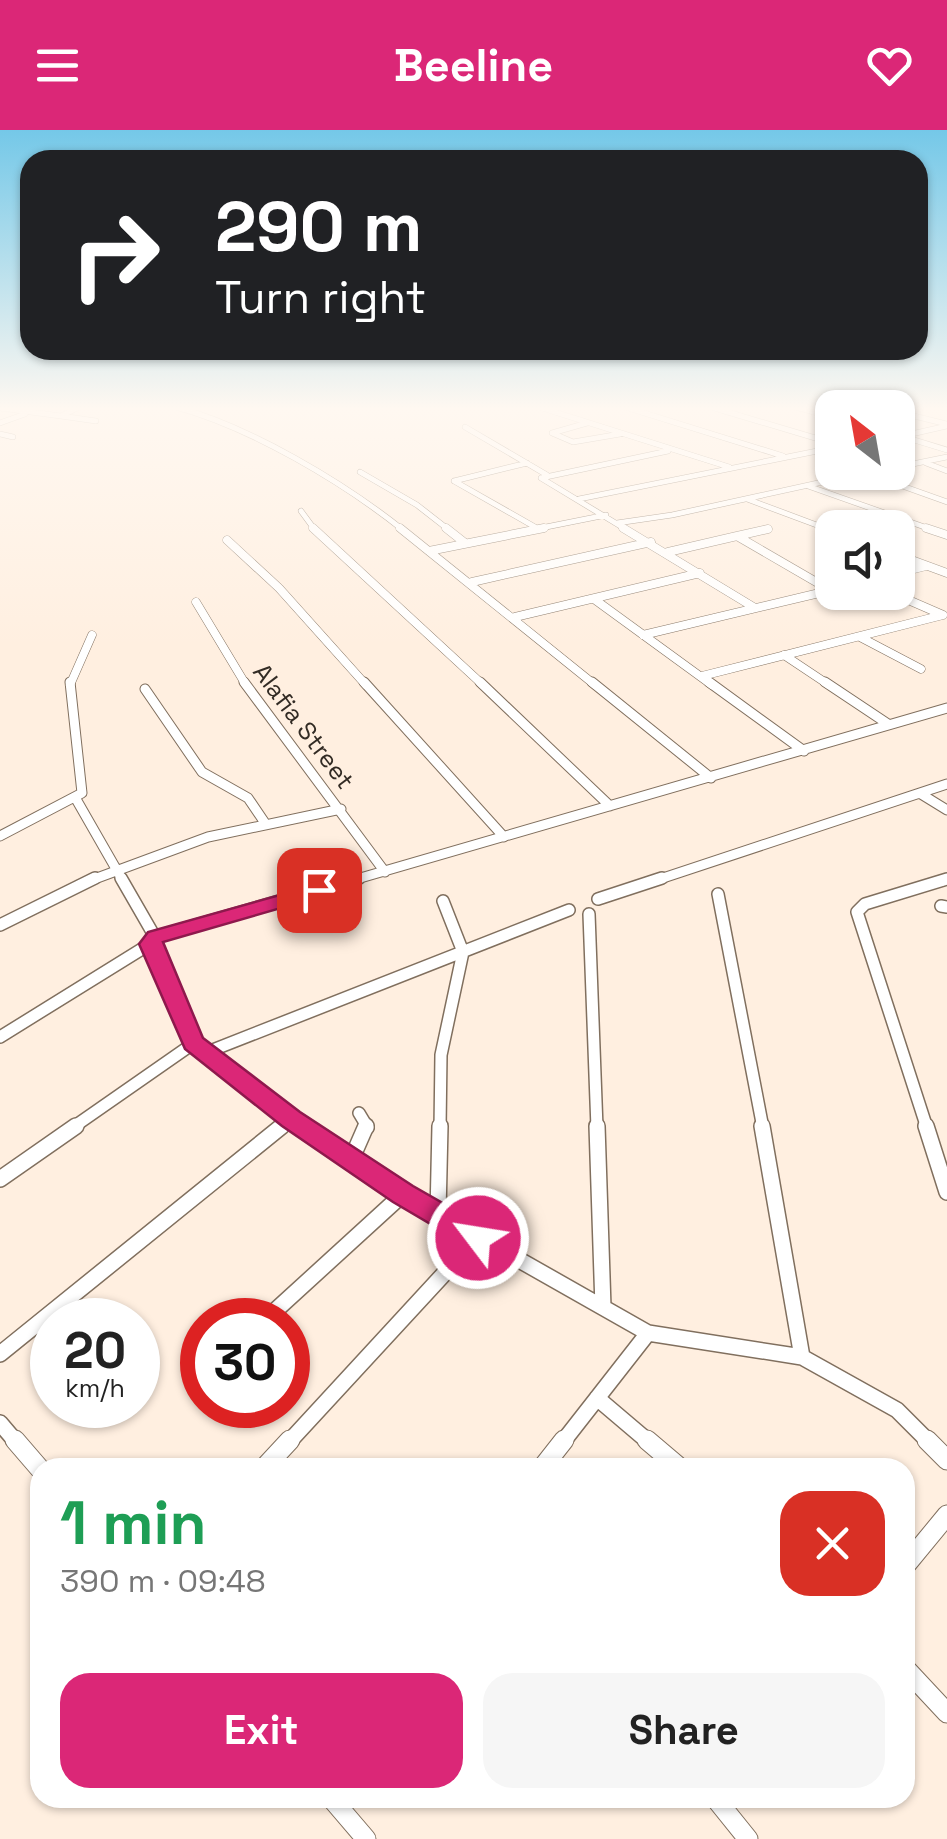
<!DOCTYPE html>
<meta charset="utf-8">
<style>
:root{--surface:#fff;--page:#f6f6f6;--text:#222;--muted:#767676;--accent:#db2777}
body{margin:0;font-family:"Space Grotesk",sans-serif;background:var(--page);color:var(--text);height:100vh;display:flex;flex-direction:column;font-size:38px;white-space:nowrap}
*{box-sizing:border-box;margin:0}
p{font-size:32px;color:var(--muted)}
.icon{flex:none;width:55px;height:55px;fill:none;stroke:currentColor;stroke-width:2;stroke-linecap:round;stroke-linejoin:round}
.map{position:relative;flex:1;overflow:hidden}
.side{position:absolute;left:30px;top:1328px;width:885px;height:350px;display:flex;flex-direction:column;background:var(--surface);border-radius:30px;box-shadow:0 2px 8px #0004}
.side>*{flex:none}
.top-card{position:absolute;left:20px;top:20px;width:908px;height:210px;border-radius:30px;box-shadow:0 2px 8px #0004;background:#202124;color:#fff;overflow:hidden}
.needle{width:65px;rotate:329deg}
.buttons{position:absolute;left:815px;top:260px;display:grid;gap:20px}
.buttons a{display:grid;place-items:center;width:100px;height:100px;border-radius:20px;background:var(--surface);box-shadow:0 2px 8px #0004;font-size:50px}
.speed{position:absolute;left:30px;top:1168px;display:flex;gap:20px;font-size:50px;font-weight:700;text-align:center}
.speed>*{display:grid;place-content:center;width:130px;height:130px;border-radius:50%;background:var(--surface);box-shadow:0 2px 8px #0004;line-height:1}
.speed small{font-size:25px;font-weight:400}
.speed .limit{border:15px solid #d22;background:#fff;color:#111}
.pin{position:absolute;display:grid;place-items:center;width:85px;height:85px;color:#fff;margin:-42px;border-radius:20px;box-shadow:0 5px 15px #0006}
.me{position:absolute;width:110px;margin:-55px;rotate:301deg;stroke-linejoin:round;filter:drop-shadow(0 0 8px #0008)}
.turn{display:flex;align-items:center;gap:35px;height:210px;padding:0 30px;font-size:45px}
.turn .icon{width:130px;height:130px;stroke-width:2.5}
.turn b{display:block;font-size:70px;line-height:85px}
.round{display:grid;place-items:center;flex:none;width:105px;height:105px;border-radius:30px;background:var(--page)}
.headline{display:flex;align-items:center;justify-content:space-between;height:170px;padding:0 30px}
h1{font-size:60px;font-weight:800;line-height:75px;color:#1e9e55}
.action{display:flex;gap:20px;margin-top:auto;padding:20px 30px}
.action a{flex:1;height:115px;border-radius:30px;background:var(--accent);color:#fff;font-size:40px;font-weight:800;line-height:115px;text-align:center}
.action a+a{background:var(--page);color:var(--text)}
header{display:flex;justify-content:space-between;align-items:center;height:130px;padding:0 30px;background:var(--accent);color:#fff;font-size:45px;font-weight:800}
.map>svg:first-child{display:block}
</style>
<header><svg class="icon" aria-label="menu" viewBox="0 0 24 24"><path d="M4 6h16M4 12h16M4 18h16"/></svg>Beeline<svg class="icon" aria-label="heart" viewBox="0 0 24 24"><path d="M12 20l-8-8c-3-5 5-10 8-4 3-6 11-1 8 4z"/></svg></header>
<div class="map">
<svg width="947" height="1709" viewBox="0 0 947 1709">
<rect width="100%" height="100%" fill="#ffefe0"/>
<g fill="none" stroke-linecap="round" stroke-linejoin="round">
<defs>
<path id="minor-far5" d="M176,277C250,297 343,352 403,400
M539,277L729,337
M625,277L783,326
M711,277L832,313
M796,277L832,287
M0,278L61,286L79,277
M898,282L947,294
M61,286L96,291
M0,293L25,284
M587,293L552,303L573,312L620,304
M465,297L547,345
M0,304L13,307
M898,305L947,320
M907,305L947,296
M926,333L947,341
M898,337L947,327
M360,342L417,375L449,400
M866,343L947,372
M541,348L627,400
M541,348L668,321
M454,351L535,397
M454,351L527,333
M808,356L933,400
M579,369L832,318
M747,369L830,400
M301,381L315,400
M617,393L672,385L868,342
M531,400L606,385
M763,400L768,399"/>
<path id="minor-far4" d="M313,398L483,555
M400,398L595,555
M446,398L465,413
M623,398L755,478
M823,398L832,401
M926,398L947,405
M737,406L768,399
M227,410L279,458L366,555
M429,421L544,398
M668,422L737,406L830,460
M898,425L947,443
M898,443L926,436
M472,452L651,412
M890,462L943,485
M594,469L712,555
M196,472L246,555
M515,487L700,443
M643,505L832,460
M860,507L921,539
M784,525L829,555
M702,546L943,485
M70,555L92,505"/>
<path id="minor-far3" d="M244,552L385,742
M364,552L504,707
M480,552L610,676
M592,552L711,648
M709,552L804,621
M825,552L888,594
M145,559L202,642L248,668L265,693
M921,664L947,680
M76,669L123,751
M0,706L82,663L70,552
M89,751L208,707L341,679
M350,751L947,578
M654,751L947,654
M942,751L947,749"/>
<path id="minor-far2" d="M121,748L155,807L150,814L194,913L305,998
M718,764L763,998
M598,769L662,748
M941,776L947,777
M589,784L597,998
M0,795L95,748
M155,807L359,748
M0,907L150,814
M205,923L569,780
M359,983L368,998
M72,998L194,913
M279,998L291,989
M440,998L441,925L463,822L443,771
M927,998L857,782L865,774L947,749"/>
<path id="minor-far1" d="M301,996L403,1064L648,1203L802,1227L897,1280L930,1313
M597,996L603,1177
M762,996L802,1227
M926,996L947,1062
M352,1028L366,996
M0,1049L76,996
M438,1083L440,996
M265,1190L403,1064
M0,1224L282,996
M597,1268L650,1313
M0,1293L17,1313
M288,1313L478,1107
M562,1313L648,1203"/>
<path id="minor" d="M15,1310L40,1339
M647,1310L680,1338
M927,1310L947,1330
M264,1338L290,1310
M542,1338L564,1310
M905,1436L947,1385
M905,1538L947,1583
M331,1668L366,1709
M715,1668L748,1709"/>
</defs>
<use href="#minor-far5" stroke="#806f5e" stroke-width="6"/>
<use href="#minor-far4" stroke="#806f5e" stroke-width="9"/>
<use href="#minor-far3" stroke="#806f5e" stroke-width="11"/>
<use href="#minor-far2" stroke="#806f5e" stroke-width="14"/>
<use href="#minor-far1" stroke="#806f5e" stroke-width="18"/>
<use href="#minor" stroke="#806f5e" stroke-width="21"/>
<use href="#minor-far5" stroke="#fff" stroke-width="5"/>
<use href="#minor-far4" stroke="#fff" stroke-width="8"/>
<use href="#minor-far3" stroke="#fff" stroke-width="9"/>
<use href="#minor-far2" stroke="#fff" stroke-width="11"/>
<use href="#minor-far1" stroke="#fff" stroke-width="15"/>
<use href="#minor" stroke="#fff" stroke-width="19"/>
</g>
<linearGradient id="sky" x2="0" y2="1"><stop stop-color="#74c8e8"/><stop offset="0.54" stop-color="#fff8f1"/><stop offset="1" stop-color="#fff8f1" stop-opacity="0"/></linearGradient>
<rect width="947" height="516" fill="url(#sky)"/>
<path fill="#db2777" stroke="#8e194d" stroke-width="2.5" d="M319,754L326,756L329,760L326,765L163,812L203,908L300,982L413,1056L488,1099L492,1108L488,1116L478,1120L468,1116L393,1072L282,996L185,919L139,814L148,802Z"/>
<g text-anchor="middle" stroke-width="9" stroke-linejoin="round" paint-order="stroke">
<g font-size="25" fill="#322b24" stroke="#ffefe0">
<text transform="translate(304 596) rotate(53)" y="9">Alafia Street</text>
</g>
</g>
</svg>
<div class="buttons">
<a><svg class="needle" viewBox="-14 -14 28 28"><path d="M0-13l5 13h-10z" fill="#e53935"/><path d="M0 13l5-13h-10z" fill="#767676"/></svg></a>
<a><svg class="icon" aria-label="sound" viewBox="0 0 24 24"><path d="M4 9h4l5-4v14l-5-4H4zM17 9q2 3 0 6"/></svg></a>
</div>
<div class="speed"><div>20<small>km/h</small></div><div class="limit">30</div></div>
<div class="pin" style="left:319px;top:760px;background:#d93025"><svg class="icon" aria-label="arrive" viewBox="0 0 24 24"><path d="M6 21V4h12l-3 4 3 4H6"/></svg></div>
<svg class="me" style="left:478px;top:1108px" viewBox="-20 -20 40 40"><circle r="17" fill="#db2777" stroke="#fff" stroke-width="3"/><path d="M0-11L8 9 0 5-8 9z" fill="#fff"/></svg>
<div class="top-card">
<div class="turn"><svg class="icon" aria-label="right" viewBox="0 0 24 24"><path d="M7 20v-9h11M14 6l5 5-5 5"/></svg><div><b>290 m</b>Turn right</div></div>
</div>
<section class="side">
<div class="headline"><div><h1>1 min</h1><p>390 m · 09:48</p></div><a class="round" style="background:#d93025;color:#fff"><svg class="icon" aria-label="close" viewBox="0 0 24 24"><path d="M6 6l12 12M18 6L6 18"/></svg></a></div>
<div class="action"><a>Exit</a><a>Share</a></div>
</section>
</div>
